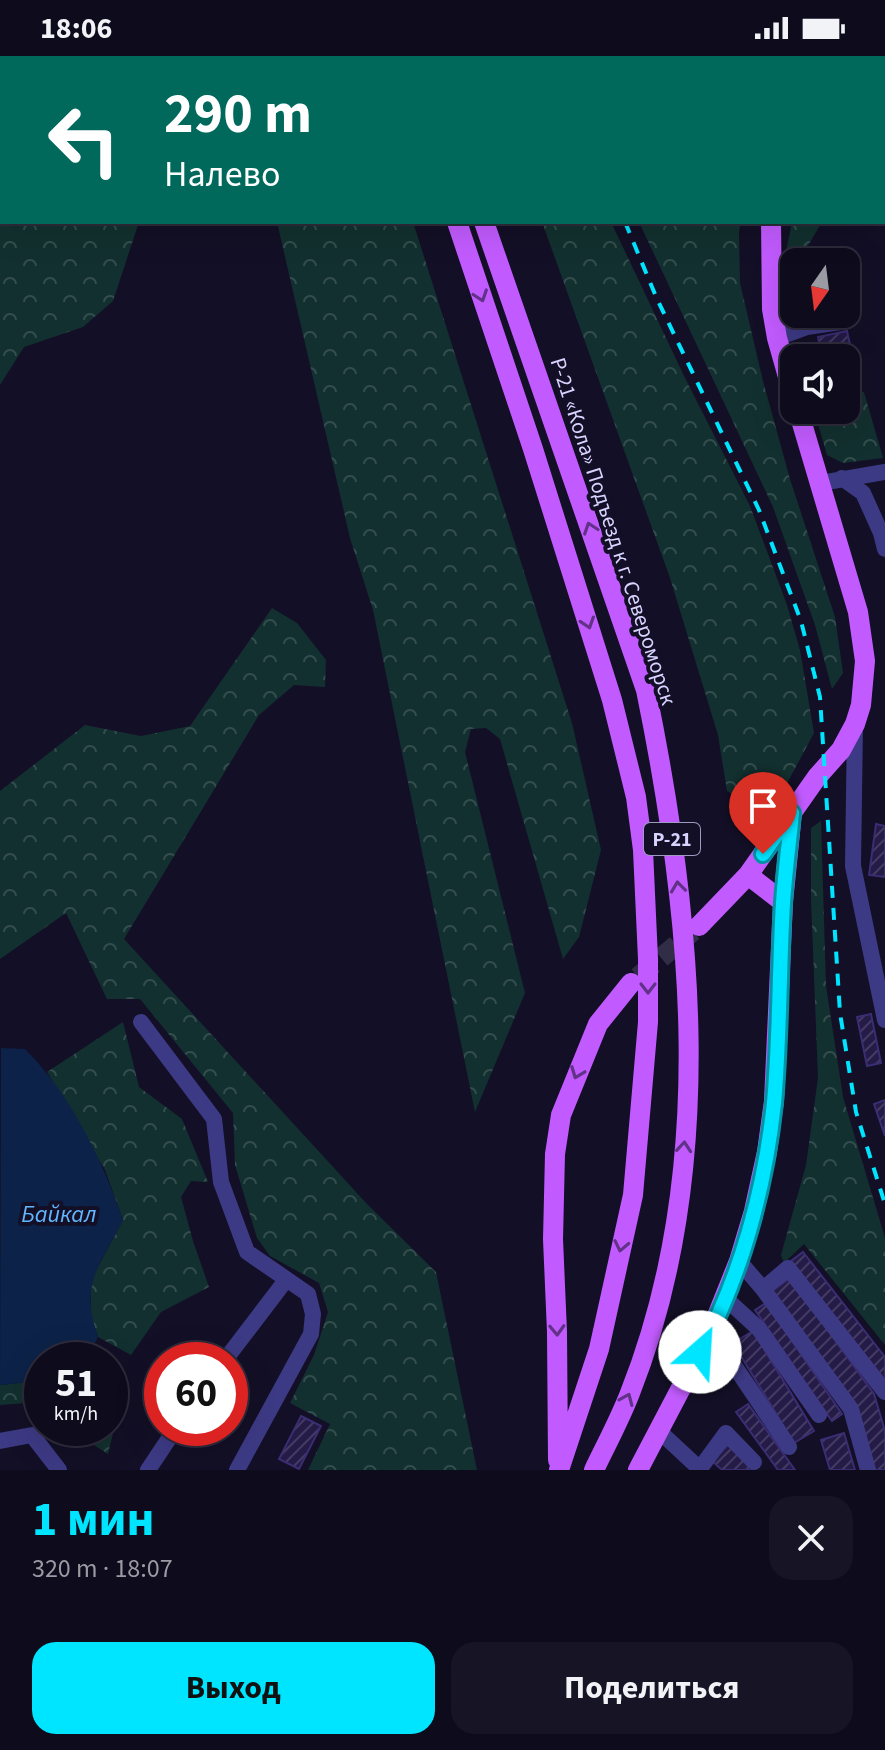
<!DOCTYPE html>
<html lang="ru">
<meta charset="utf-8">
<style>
:root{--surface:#0e0b1c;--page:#171425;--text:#f1f3f6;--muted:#9b9ba3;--line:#2e2b3b;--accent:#00e5ff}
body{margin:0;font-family:"Source Sans 3",sans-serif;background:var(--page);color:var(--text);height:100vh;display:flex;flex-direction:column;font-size:30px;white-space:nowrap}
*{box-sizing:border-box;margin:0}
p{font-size:26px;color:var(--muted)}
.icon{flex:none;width:44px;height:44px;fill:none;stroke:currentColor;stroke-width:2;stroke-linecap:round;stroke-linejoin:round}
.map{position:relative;height:1414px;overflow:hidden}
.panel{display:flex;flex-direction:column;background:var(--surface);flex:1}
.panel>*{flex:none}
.hud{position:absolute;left:0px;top:0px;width:886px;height:168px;box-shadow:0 8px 32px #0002,0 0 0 2px var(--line);background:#00695c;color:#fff;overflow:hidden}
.needle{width:52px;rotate:194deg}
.fabs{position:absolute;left:780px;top:192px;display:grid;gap:16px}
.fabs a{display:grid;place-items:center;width:80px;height:80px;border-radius:16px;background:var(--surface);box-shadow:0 8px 32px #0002,0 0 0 2px var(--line);font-size:40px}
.speed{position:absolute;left:24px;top:1286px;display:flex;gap:16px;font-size:40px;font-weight:700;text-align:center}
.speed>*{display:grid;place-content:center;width:104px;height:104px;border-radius:50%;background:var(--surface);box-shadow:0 8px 32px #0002,0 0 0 2px var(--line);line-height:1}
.speed small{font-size:20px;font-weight:400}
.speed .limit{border:12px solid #d22;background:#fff;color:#111}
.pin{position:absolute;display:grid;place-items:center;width:68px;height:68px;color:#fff;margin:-82px -34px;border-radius:50% 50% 50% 0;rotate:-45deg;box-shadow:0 0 8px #0007}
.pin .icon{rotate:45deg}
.me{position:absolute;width:88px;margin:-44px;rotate:26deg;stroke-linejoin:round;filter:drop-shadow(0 0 6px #0008)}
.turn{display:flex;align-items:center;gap:28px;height:168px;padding:0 32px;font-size:36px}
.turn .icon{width:104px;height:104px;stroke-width:2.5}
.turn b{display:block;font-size:56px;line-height:68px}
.round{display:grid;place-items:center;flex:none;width:84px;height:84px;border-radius:24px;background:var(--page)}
.summary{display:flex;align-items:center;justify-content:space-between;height:136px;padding:0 32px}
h1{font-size:48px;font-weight:700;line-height:60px;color:var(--accent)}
.cta{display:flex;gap:16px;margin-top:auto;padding:16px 32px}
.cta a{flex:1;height:92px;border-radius:24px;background:var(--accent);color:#111;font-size:32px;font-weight:700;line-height:92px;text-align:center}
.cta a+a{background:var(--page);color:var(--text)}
.status{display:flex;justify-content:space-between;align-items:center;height:56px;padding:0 40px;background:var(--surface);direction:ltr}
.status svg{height:22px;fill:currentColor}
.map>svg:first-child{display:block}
</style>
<div class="status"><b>18:06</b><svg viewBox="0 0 49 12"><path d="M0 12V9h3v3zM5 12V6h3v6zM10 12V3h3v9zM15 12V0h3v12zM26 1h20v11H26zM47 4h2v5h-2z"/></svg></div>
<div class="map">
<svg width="885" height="1414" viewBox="0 0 885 1414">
<defs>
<pattern id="forest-crowns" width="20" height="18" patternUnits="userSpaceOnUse" patternTransform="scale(2)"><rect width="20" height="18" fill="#12302f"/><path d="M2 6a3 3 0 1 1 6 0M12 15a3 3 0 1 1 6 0" fill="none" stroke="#344d4e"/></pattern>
<pattern id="building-hatch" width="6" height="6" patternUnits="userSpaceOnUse" patternTransform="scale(2)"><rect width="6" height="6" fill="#241b47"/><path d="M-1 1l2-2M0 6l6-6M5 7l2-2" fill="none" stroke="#433b63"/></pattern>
</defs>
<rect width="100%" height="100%" fill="#130f26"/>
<path fill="url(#forest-crowns)" d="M0,0L197,2H2V166H139L113,245L83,271L24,291L0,329Z
M277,166H413L572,667L601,794L579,881L563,903L500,683L486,672L471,673L465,696L525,937L475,1056L373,554L350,482Z
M542,166H611L685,322L750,450L787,549L800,594L814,677L777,746L755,751L727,735L718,679L670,522Z
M639,166H741L739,176L740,227L763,325L790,423L835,561L843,617L832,633L815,569L773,451Z
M792,166H822L806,193L808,206H794L793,242L785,201Z
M864,336L883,402L843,407L827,399L814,354H846V339Z
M272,552L297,567L326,604L325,631L294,629L259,659L124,883L367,1148L436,1216L477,1414H308L330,1368L290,1347L314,1299L328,1256L319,1227L270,1200L257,1182L235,1109L233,1057L140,943H107L66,857L0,903V735L85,669L141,680L190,670Z
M821,765L826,930L843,1041L885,1182V1289L804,1188L784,1207L781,1199L806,1109L818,1022L811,843V772Z
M123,966L139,1031L182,1063L208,1126L191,1125L181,1141L193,1185L209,1231L161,1256L131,1299L98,1281L91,1260V1224L123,1164L105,1114L47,1016Z
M42,1306V1356L27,1347L0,1349V1329L28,1326Z
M110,1321L128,1349L115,1369L108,1398L67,1372H110Z"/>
<path fill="#0c2248" d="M1,992L25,993C71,1039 102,1103 123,1164C100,1210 79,1227 98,1281L92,1293L70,1292L42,1304L28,1326L0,1329Z"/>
<path fill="url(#building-hatch)" stroke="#3b2d73" stroke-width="2" d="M847,275L855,312L846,314V302H822L818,281Z
M876,768L885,770V821L869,819Z
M871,958L881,1007L867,1010L857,961Z
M885,1044V1080L874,1048Z
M803,1196L885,1301V1324L791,1205Z
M790,1222L874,1338L885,1375V1414H874L854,1349L772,1235Z
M766,1247L842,1358L832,1365L755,1254Z
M753,1275L814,1375L794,1387L733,1287Z
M748,1348L795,1414H778L736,1356Z
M301,1360L321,1370L299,1413L279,1403Z
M844,1377L855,1414H830L821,1384Z
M728,1389L754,1414H722L712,1405Z"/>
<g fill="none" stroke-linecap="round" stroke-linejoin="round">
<path stroke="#312d47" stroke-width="20" stroke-dasharray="20 10" stroke-linecap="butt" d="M638,921L693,875"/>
<path stroke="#3d3a85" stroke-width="16" d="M670,2L672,0
M728,2L729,0
M884,5L885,2
M884,56L885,55
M884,81L885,82
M777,282L807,271L847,265
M842,422L863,437L881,477L885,493
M821,427L885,416
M855,669L853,810L885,964
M141,966L214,1063L221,1126L247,1196L308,1238L313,1258L311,1278L237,1414
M739,1205L763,1233L788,1212L885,1336
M763,1233L851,1353L868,1414
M724,1241L759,1273L819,1359
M711,1275L789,1391
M225,1304L286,1224
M659,1375L701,1414
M0,1385L32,1379L59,1414
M148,1414L176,1372
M699,1414L726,1377L754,1406"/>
<path stroke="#c25bff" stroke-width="20" d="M407,0V2
M432,0V2
M803,2L804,0
M457,166L533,393L612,644L636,741L643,794L648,903V966L633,1139L599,1293L559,1414
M484,166L646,634C693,863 718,1115 630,1337C620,1363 606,1389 594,1414
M771,166L772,253L777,282L794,342
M748,819L783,846
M699,870L748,819L817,721L841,694L855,668L861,649L865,605L858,556L798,354
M558,1404L557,1276L553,1183L555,1098L561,1059L598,968L631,927
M638,1414L711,1275L739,1205L754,1155L767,1096L774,1045L783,846L792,757"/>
<path stroke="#00e5ff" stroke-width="4" stroke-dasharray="12 10" stroke-linecap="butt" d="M528,0L529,2
M554,0V2
M625,166L657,243L759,454L801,565L820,641L840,957L856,1056L885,1148"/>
</g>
<defs><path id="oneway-chevron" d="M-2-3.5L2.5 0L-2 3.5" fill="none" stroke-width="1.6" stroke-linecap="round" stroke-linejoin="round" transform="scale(2)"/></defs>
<g stroke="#623188">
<use href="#oneway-chevron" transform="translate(481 240) rotate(71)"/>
<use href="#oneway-chevron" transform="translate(590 472) rotate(-109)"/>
<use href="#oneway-chevron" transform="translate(588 567) rotate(72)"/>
<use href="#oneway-chevron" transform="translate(678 831) rotate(-97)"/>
<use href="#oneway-chevron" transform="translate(648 932) rotate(90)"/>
<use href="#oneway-chevron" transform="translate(577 1017) rotate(111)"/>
<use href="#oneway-chevron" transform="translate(684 1091) rotate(-85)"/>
<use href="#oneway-chevron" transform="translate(621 1190) rotate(102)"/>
<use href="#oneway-chevron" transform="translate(557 1274) rotate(88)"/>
<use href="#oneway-chevron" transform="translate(627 1343) rotate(-67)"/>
</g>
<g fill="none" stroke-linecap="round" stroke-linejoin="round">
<defs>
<path id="route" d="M700,1296C741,1221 765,1132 774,1047C780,981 779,914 783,847C785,817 789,787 792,757L763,798"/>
</defs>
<use href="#route" stroke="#0095a6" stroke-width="20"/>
<use href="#route" stroke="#00e5ff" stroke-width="14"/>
</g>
<g text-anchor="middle" stroke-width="8" stroke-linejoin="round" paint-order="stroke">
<rect fill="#130f26" stroke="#9e99be" stroke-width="2" x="644" y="767" width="56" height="32" rx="6"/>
<g font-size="20" font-weight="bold" fill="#d9d4ff">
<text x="672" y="790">Р-21</text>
</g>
<g font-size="22" fill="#d9d4ff" stroke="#130f26">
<text transform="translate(614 475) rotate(72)" y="8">Р-21 «Кола» Подъезд к г. Североморск</text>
</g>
<g font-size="24" font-style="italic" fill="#62b6ff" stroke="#130f26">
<text x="59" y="1166">Байкал</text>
</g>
</g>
</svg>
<div class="fabs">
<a><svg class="needle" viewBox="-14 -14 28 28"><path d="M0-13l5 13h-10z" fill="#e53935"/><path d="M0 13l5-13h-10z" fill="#9b9ba3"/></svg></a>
<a><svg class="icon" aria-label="sound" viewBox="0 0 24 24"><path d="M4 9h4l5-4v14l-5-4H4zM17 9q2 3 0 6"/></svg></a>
</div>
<div class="speed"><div>51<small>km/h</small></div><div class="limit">60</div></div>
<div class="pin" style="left:763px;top:798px;background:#d93025"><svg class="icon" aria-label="arrive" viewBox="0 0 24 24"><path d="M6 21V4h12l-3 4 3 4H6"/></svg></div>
<svg class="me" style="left:700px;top:1296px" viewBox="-20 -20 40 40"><circle r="19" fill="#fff"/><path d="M0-13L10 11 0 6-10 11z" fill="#00e5ff"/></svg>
<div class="hud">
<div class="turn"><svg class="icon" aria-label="left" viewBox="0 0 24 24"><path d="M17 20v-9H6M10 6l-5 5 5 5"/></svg><div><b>290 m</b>Налево</div></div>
</div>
</div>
<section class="panel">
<div class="summary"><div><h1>1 мин</h1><p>320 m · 18:07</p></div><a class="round"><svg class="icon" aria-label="close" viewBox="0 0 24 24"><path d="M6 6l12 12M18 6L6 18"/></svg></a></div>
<div class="cta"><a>Выход</a><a>Поделиться</a></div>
</section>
